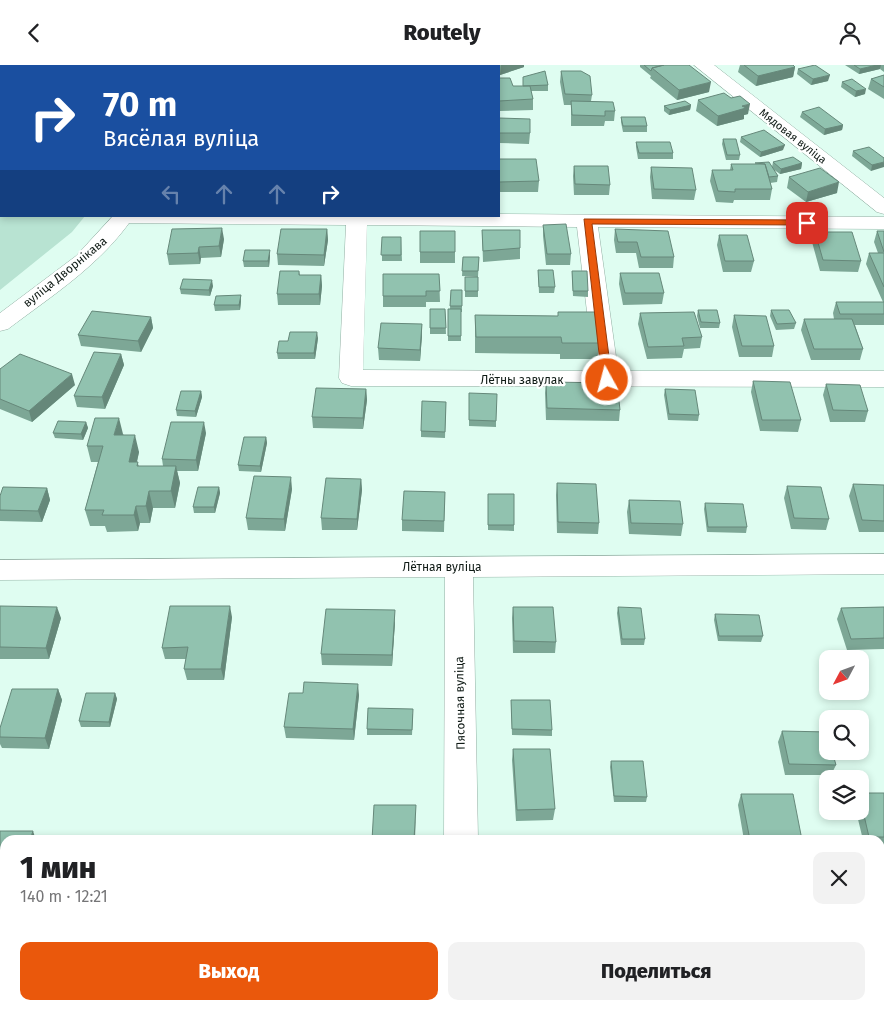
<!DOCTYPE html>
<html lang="ru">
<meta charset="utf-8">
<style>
:root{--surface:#fff;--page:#f2f2f2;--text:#202124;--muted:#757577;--accent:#ea580c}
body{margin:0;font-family:"Fira Sans",sans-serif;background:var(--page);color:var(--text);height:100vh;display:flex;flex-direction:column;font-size:19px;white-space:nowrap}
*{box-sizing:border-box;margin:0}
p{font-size:16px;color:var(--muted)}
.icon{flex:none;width:28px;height:28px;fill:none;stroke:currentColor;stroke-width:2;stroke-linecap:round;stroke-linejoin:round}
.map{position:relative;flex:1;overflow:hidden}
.details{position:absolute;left:0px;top:770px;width:885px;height:175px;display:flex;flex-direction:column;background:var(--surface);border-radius:15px 15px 0 0;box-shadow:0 2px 8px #0003}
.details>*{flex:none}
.top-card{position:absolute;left:0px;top:0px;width:500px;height:152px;box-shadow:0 2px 8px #0003;background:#1a4fa0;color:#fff;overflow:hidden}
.needle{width:32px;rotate:229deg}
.controls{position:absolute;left:819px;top:585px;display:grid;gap:10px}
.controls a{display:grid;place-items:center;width:50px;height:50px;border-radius:10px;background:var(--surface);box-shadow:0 2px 8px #0003;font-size:25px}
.pin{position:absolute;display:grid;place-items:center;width:42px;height:42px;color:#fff;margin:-21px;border-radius:10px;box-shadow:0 2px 8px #0006}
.me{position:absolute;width:55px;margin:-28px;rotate:353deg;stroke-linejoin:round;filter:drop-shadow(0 0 4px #0008)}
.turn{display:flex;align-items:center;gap:18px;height:105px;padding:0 20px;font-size:22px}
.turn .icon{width:65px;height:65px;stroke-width:2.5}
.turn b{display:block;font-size:35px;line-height:42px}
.lanes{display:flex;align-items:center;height:48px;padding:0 20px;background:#0003;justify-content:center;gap:25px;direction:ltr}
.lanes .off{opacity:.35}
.round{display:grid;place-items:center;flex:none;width:52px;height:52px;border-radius:10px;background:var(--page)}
.summary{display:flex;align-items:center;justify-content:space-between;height:85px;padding:0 20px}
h1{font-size:30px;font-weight:800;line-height:38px}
.primary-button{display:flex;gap:10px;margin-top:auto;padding:10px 20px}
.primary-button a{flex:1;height:58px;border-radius:10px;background:var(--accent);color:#fff;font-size:20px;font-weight:800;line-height:58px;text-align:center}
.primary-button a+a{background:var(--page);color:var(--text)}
header{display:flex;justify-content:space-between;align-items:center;height:65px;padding:0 20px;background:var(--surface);font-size:22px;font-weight:800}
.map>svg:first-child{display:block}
</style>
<header><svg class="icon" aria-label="back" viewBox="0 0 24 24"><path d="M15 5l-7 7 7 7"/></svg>Routely<svg class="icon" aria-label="person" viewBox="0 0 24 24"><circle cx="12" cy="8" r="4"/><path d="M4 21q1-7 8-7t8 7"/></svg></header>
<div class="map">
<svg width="884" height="945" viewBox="0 0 884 945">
<rect width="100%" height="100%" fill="#dffdf1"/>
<path fill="#b8e3d2" d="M0,131L1,151H85L72,167L0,225Z"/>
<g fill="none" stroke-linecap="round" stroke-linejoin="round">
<defs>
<path id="minor" d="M694,0H714L884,133V149L877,147Z
M499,149L884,152V164L598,162L618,306H884V322L351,321L342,318L339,313L346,160L124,158L117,156L114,152L499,151ZM367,160L577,162L594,306L363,305Z
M884,489V509L473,512L478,775H444L445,512L0,515V495Z
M880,804H884V836H880Z
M880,842L884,843V891L880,889Z
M444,940H482V945H444Z"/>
<path id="major" d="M52,0H71L72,1H53Z
M113,151H134C102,199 53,230 8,264L0,266V248L76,191Z"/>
<path id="highway" d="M0,8H1V18H0Z"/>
</defs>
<use href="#minor" stroke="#92afa3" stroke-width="1"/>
<use href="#major" stroke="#92afa3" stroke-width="1"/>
<use href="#highway" stroke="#92afa3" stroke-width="1"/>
<use href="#minor" fill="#fff" fill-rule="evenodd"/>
<use href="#major" fill="#fff" fill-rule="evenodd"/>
<use href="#highway" fill="#fff" fill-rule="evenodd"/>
<path stroke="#475750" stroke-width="2.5" stroke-dasharray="6 6" stroke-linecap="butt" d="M18,1L20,0
M35,1L37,0
M327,1L331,0"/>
</g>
<path fill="#7da796" d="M486,0H524V2L500,10L499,8V1H488Z
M640,0H689L709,27L677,35L650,13L651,11L640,2Z
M740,0H793L795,2L793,12L756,21L738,7Z
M845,0H881L880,4L859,9Z
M881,0H884V7L880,4Z
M798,4L828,16L811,20L797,9Z
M561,6L592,30L591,36L615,46L614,56H605L604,61H571V40H564L560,17Z
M884,10V34L868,24L871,14Z
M523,12L548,20V26H531L533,34V45L499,46V13L513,21H523Z
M842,17L865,29L855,32L841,22Z
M698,35L748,49L744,50V54L717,61L696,46Z
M691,40L690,45L669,50L664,46V41Z
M802,47L843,60L842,65L824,70L800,52Z
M621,52L647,61V67H623L621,57Z
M499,53L530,68L529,79L499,78Z
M741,72L783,85L760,92L740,77Z
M723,74L740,90L739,95H726L722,79Z
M636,77L673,88V94H638L636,82Z
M853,86L884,93L871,106L852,91Z
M499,94L539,116L538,127H499Z
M773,97L802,98L801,104L780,109L773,104L778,111L777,117L770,118L772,124L770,135H734L733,138L716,137L710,116L712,105H730L731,99L772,102Z
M574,101L610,120L609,130H574L573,111Z
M651,102L696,125L694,135L652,134L650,112Z
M789,112L837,128L806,137L787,123Z
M543,160L571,189L570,200H546L543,171Z
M327,164L328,175L324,201L278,200L277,189Z
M615,164L674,192L673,203H639L636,188H616L614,175Z
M482,165L520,183V194L483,197Z
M420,166H455V198H420Z
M877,166H884V260H855L863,284L860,295H811L801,265L804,254H834L833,248L836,237H883L866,199L869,188H878L874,177Z
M815,167L861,196L858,207L820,206L812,177Z
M719,170L754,196L751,207H723L717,180Z
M382,172H401L402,196H382Z
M224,174L221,192L201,193L200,199L169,200L167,189Z
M270,191L269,202H244L243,196Z
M463,192H479L478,212L462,211Z
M538,205L555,222L554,228H539Z
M299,206L300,210H321L322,221L320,240H278L277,229Z
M572,206L588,226V232L573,231L572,211Z
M620,208L664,228L662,239L623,240L619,219Z
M439,209L440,237H426V242H383V231Z
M465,212H478V232H465Z
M213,221L210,231L181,229L180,224Z
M451,225H462V247H461V276H448V244H450Z
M241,230V236L240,245L215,246L214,240Z
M430,244H445L446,269H430Z
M698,245L720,258L719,263H700L697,251Z
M771,245L796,258L794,264L776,265L770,251Z
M558,247L599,278L598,294H560V289L475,288V250L558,251Z
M640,248L702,272L700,283L684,284L682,293L647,294L638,259Z
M734,250L774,281L772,292H739L732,262Z
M151,252L153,263L141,287L81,281L78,270Z
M422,259V270L420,296L379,295L378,283Z
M318,273L315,294H278L277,288L288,276Z
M121,289L124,300L105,344L77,342L74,331Z
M0,304L75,320L32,357L0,344Z
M753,316L801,355L798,367L760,366L751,327Z
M546,317L620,345L619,356L546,355L545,328Z
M826,319L868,346L865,357H830L823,330Z
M366,324L367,335L363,364L313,363L312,352Z
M665,324L699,350L698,356L668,355L664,330Z
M201,326L202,332L196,352L177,351L176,345Z
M469,328L496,356V362L469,361Z
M446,337L445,373L421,372V366Z
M86,357L88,363L83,375L55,373L53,368Z
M206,368L198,406H177L180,418L175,443H153L150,458H140L138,466L107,467L105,461H90L85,445L98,397H91L87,381L123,369L139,387L137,397L139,401H163L162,394Z
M266,372L267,378L261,407L239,406L238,400Z
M361,414L362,425L357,465H322L321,453Z
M557,418L599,458L598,469L557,468L556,430Z
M853,419L884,420V467H859L849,431Z
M787,421L829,454L826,465L791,464L784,433Z
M219,422L220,428L215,448H194L193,442Z
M47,423L50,435L42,457L0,456V431Z
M292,424L285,466L248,465L246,453Z
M445,427L444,467L402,466V455Z
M488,429L514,460V466L488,465Z
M629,435L683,459L681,471L629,469L627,447Z
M705,438L747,462L746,468L707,467L704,444Z
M0,541L61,553L49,594H0Z
M513,542L556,577L555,588H513L512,553Z
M618,542L645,574L644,580H621L617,548Z
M884,542V584L847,585L837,554L841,543Z
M715,549L763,571L761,577L718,576L714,555Z
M232,552L224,615H187L184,604L186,594H165L162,583Z
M395,557L392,601L322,600L321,589Z
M58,624L62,635L49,684L2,683L0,679V663Z
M115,628L117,634L110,662H81L79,656Z
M359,630L354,675L286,673L284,662Z
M511,635L552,665V671L512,670Z
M413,649L412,670H367V664Z
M782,666L836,700L831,710H785L778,677Z
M513,684L555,744L553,755L516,756L512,695Z
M611,696L647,732L646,737H614L610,702Z
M860,728H884V783L880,782V775H863L856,746H860Z
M741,729L802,775H744L738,740Z
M0,766L5,775V852H0Z"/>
<path fill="#66887a" d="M501,0H524V2L500,10Z
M877,0H881L880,4L859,9L860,4Z
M795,2L793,12L756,21L758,11Z
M830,10L828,16L811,20L813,14Z
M711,17L709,27L677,35L679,25Z
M866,24L865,29L855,32L856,26Z
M750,39L748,49L744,50V54L717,61L718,51L742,41Z
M691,40L690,45L669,50L670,45Z
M843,60L842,65L824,70L825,64Z
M785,80L783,85L760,92L761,87Z
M884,97V102L871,106L872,100Z
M802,98L801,104L780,109L781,104Z
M839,117L837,128L806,137L808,127Z
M222,163L224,174L221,192L219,181Z
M327,164L328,175L324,201V190Z
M199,182L201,193L200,199L198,188Z
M270,185V191L269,202L268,196Z
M321,210L322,221L320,240L319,229Z
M212,215L213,221L210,231L209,225Z
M241,230V236L240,245L239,240Z
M151,252L153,263L141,287L138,276Z
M422,259V270L420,296V285Z
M317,267L318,273L315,294L314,288Z
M121,289L124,300L105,344L102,332Z
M72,309L75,320L32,357L29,346Z
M366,324L367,335L363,364V353Z
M201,326L202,332L196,352L195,346Z
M119,353L123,369L118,387L114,370Z
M86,357L88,363L83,375L81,369Z
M204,357L206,368L198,406L196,395Z
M135,370L139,387L133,413L129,397Z
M266,372L267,378L261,407L260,401Z
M176,401L180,418L175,443L171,426Z
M291,412L292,424L285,466L284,454Z
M361,414L362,425L357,465V454Z
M219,422L220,428L215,448L214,442Z
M47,423L50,435L42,457L38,446Z
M149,426L153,443L150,458L146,441Z
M136,441L140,458L138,466L134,450Z
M230,541L232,552L224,615L221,604Z
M57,542L61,553L49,594L46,583Z
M395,545V557L392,601V590Z
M358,619L359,630L354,675L353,664Z
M58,624L62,635L49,684L45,673Z
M115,628L117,634L110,662L109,657Z
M416,740L415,775H414Z
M33,766L36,775H30Z
M150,940H157V945H149Z"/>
<path fill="#91c2af" stroke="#66887a" d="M644,0H664L652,3L651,6Z
M664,0H689L711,17L679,25L652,3Z
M744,0H793L795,2L758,11Z
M815,0L830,10L813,14L798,4Z
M854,0H877L860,4Z
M545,6L548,20L523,21V12Z
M561,6H581L590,11L592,30L565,29Z
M884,10V22L871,14Z
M499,13H510L513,21H530L533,34L499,36Z
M852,14L866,24L856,26L842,17Z
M724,28L731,33L740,31L750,39L742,41L746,43L718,51L698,35Z
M571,36L613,37L615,46H605V51L572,50Z
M685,36L691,40L670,45L664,41Z
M819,42L843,60L825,64L802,47Z
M621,52H645L647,61H623Z
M499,53L530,54V68H499Z
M764,65L785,80L761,87L741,72Z
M723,74H736L740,90H727Z
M636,77H670L673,88H639Z
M869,82L884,93V97L872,100L853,86Z
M793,92L802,98L781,104L773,97Z
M499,94H536L539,116L499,117Z
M769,97L778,111L769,112L765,99L755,98Z
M731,99H765L772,124H735V127L718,126L712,105H733Z
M574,101H608L610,120L575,119Z
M651,102L692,103L696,125L654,124Z
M820,103L839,117L808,127L789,112Z
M566,159L571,189H547L543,160Z
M222,163L219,181L199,182L198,188L167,189L172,164Z
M281,164H327L324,190L277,189Z
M615,164L668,166L674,192H641L637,177H618Z
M482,165H520V183L483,186Z
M420,166H455V187H420Z
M877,166H884V187Z
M815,167H852L861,196L823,195Z
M719,170H747L754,196H725Z
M382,172H401V190H381Z
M245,185H270L268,196H243Z
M869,188H884V222Z
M463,192H479L478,206H462Z
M538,205H553L555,222H539Z
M280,206H299V210H321L319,229H277Z
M572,206H587L588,226H573Z
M620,208H659L664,228H625Z
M383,209H439L440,226H426V231H383Z
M465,212H478V226H465Z
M183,214L212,215L209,225L180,224Z
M451,225H462V241H450Z
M241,230L239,240H214L216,231Z
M836,237H884V249H840Z
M430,244H445L446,263H430Z
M448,244H461V271H448Z
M698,245H717L720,258L701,257Z
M771,245H789L796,258L777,259Z
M92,246L151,252L138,276L78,270Z
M558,247H595L599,278H562L561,272H476L475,250L558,251Z
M694,247L702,272L682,273L684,281L648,282L640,248Z
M734,250L766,251L774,281H742Z
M804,254H852L863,284H814Z
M381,258L422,259L420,285L378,283Z
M290,267H317L314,288H277L279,276H288Z
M94,287L121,289L102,332L74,331Z
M20,289L72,309L29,346L0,334V304Z
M753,316L790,317L801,355H762Z
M546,317L617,318L620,345L547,343Z
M826,319L860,320L868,346L833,345Z
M316,323L366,324L363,353L312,352Z
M665,324L695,325L699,350L669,349Z
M181,326H201L195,346L176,345Z
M469,328L497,329L496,356L469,355Z
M422,336L446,337L445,367L421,366Z
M95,353H119L114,370H135L129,397H138L137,401H176L171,426H149L146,441H136L134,450H102L104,445H85L103,381H87Z
M58,356L86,357L81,369L53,368Z
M171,357H204L196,395L162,394Z
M244,372H266L260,401L238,400Z
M254,411L291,412L284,454L246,453Z
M326,413L361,414L357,454L321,453Z
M557,418L596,419L599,458L558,457Z
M853,419L884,420V456L862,455Z
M787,421L821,422L829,454L794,453Z
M3,422L47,423L38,446L0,445V431Z
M198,422H219L214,442H193Z
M404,426L445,427L444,456L402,455Z
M488,429H514V460H488Z
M629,435L680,436L683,459L631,458Z
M705,438L743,439L747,462H708Z
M0,541L57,542L46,583L0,582Z
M170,541H230L221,604H184L188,582L162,583Z
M513,542H553L556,577L514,576Z
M618,542L641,543L645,574H622Z
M884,542V573L851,574L841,543Z
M326,544L395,545L392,590L321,589Z
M715,549L759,550L763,571H719Z
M304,617L358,619L353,664L284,662L289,628H303Z
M12,624H58L45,673L0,672V663Z
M86,628H115L109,657L79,656Z
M511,635H550L552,665L512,664Z
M368,643L413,644L412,665L367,664Z
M782,666L828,667V686H832L836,700L789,699Z
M513,684H550L555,744L517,745Z
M611,696H643L647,732L614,731Z
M860,728H884V772H869L860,733Z
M741,729H793L802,775H750Z
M374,740H416L414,775H372Z
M0,766H33L30,775H5V837H0Z
M86,940H150L149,945H85Z
M341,940H429V945H341Z
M524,940H589L590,945H525Z"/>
<path fill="#ea580c" stroke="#983908" d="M584,154L807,155L811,158L807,160L592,159L612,315L607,318L602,315Z"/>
<g text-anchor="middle" stroke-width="4.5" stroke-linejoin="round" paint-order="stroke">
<g font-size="11" fill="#101b16" stroke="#fff">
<text transform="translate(793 71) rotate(38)" y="4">Мядовая вуліца</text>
</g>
<g font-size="12" fill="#101b16" stroke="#fff">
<text transform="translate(65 207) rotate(-39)" y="4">вуліца Дворнікава</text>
<text x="522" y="319">Лётны завулак</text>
<text x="442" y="506">Лётная вуліца</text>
<text transform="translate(460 638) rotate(-91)" y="4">Пясочная вуліца</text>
</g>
</g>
</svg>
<div class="controls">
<a><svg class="needle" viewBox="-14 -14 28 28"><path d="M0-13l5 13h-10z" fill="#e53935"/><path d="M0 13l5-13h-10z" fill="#757577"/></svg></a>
<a><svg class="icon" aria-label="search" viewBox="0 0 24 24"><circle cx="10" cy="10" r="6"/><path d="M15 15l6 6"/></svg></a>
<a><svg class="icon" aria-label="layers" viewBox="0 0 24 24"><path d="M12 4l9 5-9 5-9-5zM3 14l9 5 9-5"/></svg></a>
</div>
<div class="pin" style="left:807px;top:158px;background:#d93025"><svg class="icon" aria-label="arrive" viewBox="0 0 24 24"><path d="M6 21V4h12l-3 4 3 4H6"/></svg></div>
<svg class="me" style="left:607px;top:315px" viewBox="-20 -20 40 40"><circle r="17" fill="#ea580c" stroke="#fff" stroke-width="3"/><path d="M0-11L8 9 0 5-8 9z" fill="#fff"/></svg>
<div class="top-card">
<div class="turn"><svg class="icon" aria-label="right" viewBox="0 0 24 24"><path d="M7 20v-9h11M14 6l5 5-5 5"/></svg><div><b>70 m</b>Вясёлая вуліца</div></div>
<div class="lanes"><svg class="icon off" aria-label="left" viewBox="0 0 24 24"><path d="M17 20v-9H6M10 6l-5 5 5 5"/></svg><svg class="icon off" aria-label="ahead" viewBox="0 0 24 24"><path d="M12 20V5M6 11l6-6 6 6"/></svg><svg class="icon off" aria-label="ahead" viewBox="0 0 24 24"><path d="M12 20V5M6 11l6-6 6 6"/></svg><svg class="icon" aria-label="right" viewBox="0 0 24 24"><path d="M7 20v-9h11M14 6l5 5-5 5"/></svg></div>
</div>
<section class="details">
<div class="summary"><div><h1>1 мин</h1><p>140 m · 12:21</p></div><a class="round"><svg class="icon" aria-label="close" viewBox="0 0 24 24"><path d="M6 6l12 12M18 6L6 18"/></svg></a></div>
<div class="primary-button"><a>Выход</a><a>Поделиться</a></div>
</section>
</div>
